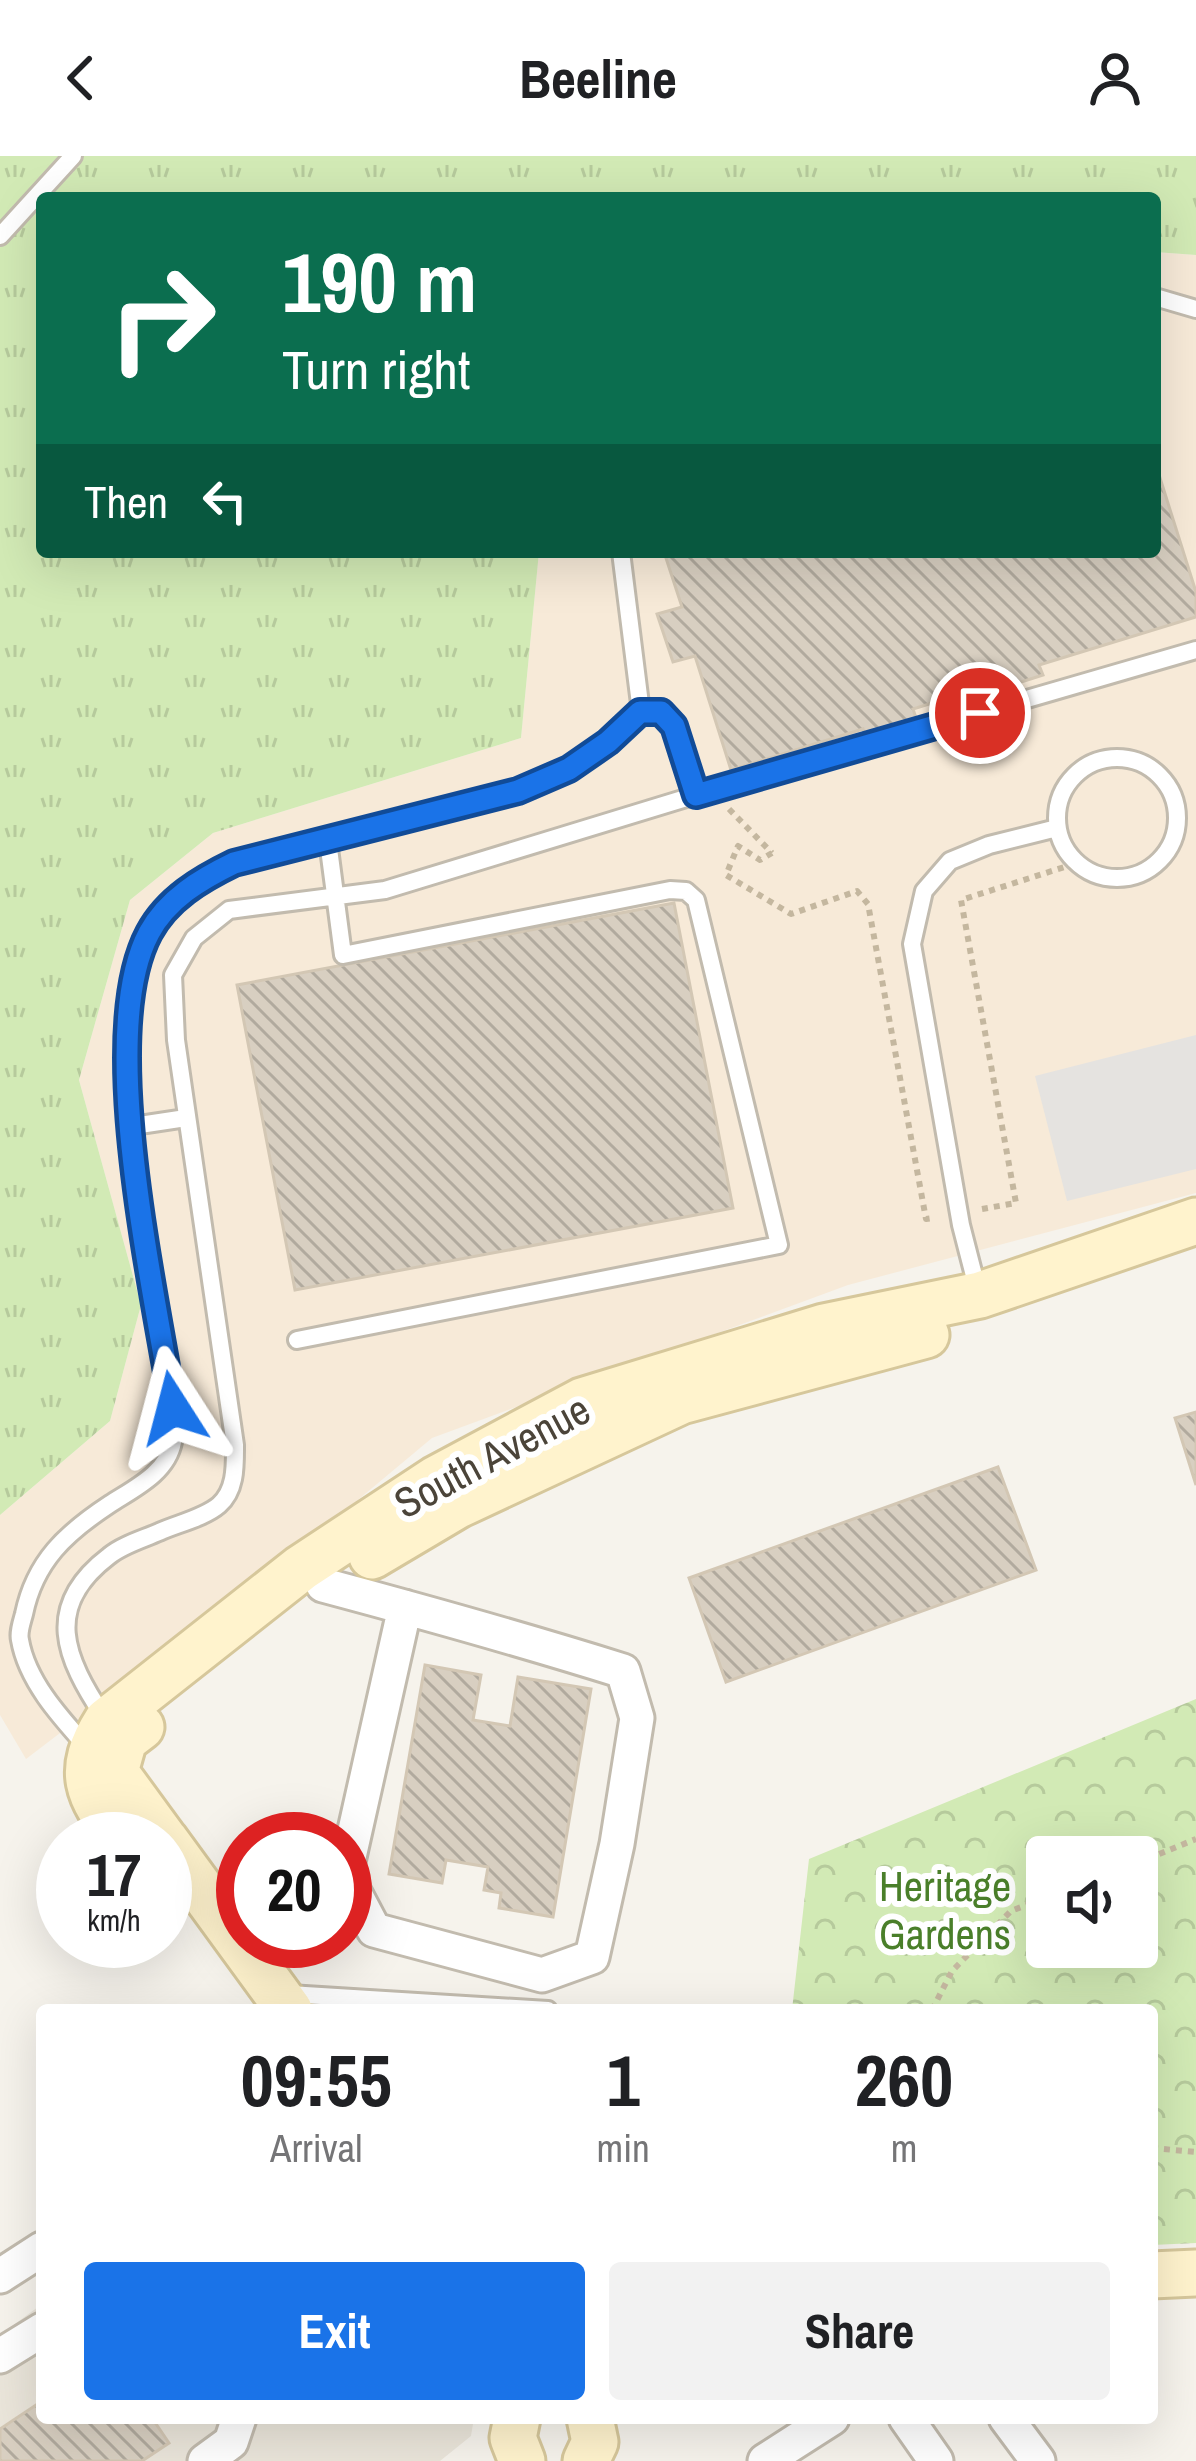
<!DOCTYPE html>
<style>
:root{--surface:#fff;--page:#f2f2f2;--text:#202124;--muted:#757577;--accent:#1a73e8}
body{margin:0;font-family:"Archivo Narrow",sans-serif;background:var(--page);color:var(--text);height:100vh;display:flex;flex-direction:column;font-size:45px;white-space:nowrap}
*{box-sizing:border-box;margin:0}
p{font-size:39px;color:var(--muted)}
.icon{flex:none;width:66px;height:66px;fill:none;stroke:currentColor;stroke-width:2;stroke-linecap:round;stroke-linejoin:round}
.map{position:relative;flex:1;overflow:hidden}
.drawer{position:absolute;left:36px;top:1848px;width:1122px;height:420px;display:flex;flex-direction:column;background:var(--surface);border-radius:12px;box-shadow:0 12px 48px #0002}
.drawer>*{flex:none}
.guide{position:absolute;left:36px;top:36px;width:1125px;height:366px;border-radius:12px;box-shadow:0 12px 48px #0002;background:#0b6e4f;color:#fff;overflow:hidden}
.tools{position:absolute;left:1026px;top:1680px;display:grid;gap:24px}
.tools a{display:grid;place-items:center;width:132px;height:132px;border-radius:12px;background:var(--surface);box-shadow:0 12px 48px #0002;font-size:60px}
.speed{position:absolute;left:36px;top:1656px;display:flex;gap:24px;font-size:60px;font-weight:700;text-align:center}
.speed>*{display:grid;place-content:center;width:156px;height:156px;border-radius:50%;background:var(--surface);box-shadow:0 12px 48px #0002;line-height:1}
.speed small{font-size:30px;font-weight:400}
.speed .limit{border:18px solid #d22;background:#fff;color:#111}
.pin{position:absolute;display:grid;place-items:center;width:102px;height:102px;color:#fff;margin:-51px;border:6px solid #fff;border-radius:50%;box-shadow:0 3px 12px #0007}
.me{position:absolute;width:132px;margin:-66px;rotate:351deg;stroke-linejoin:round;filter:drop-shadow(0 0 9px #0008)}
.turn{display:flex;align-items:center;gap:42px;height:252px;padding:0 48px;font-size:54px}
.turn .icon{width:156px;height:156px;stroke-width:2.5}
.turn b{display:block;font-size:84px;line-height:102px}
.then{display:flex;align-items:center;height:114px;padding:0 48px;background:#0003;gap:24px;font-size:45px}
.eta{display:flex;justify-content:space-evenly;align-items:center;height:204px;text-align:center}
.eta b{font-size:72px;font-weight:700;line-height:84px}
.button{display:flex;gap:24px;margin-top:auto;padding:24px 48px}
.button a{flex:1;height:138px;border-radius:12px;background:var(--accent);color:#fff;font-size:48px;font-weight:700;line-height:138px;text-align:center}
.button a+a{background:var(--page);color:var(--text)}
header{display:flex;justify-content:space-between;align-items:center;height:156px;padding:0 48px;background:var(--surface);font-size:54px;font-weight:700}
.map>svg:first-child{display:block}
</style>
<header><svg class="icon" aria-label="back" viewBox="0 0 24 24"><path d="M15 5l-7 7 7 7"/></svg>Beeline<svg class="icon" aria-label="person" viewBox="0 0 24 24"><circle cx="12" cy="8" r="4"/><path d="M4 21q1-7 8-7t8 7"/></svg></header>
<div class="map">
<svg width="1196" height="2305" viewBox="0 0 1196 2305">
<defs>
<pattern id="grass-tufts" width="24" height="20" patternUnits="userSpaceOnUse" patternTransform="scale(3)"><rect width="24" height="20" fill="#d2eab5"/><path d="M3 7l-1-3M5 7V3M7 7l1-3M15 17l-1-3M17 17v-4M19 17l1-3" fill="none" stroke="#b6ca9c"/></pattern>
<pattern id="park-crowns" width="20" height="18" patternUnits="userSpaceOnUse" patternTransform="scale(3)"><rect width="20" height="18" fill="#d2eab5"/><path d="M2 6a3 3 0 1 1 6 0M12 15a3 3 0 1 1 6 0" fill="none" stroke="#b6ca9c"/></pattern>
<pattern id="building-back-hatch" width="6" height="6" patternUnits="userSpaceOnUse" patternTransform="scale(3)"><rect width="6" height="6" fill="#d8cfc1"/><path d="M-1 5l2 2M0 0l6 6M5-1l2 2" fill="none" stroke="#b1aa9e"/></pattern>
</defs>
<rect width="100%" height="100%" fill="#f6f3ec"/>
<path fill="#eae5da" d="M42,2148V2262H474L471,2280L440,2305H0V2179Z"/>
<path fill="#f7ead8" d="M1155,96L1196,99V1037L848,1129L432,1282L274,1414L26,1603L0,1559V1359L110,1265L141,1149L79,924L130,744L213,677L521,582L539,396H1155Z"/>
<path fill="url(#grass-tufts)" d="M0,0H1196V99L1155,96V42H42V396H539L521,582L213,677L130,744L79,924L141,1149L110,1265L0,1359Z"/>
<path fill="url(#park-crowns)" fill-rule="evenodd" d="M1196,1543V2087L1152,2089V1854H792L809,1703ZM1047,1701H1137V1791H1047Z"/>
<path fill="#e5e3e0" d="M1196,879V1013L1067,1045L1035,920Z"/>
<path fill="url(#building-back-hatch)" stroke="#d3c7b4" stroke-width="3" d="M1155,306L1196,436V461L1039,509L1043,519L993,535L990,529L913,553L916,562L864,577L863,573L731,614L695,500L673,506L657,458L682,451L664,396H1155Z
M674,747L733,1052L295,1134L237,829Z
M1196,1256V1329L1175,1262Z
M998,1311L1036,1414L726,1526L689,1422Z
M425,1509L481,1519L473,1564L510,1570L518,1521L591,1533L553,1761L499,1752L501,1737L484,1734L488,1711L446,1704L442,1727L389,1718Z
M42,2245V2262H152L169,2287L142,2305H0V2273Z"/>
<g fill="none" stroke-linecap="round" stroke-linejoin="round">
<defs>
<path id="lane" d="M0,80L73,0
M1155,141L1196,153
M621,396L641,556
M1057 662a60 60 0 1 1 120 0a60 60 0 1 1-120 0Z
M133,970L186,962
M979,1139L961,1069L912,788L924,735L950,705L989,689L1057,672
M297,1184L779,1089L696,744L686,735L670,734L343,799L328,685
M104,1561C65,1502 42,1451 109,1400C122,1389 143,1383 159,1376C176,1368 204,1362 219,1349C236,1334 235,1310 235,1289L176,884L173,819L194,782L229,754L385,734L696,639L1196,494
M87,1591C60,1561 27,1525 20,1484C18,1476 22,1466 24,1458C35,1405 66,1377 110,1348C135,1332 167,1317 173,1286C180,1253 167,1211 162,1178C146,1077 99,864 150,775C169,743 201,723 234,708L518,635L569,613L609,586L641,556H661L674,570L696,639
M289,1838L548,1854"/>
<path id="street" d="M323,1429C424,1456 524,1484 623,1515L637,1562L617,1688L592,1801L542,1819L374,1774L345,1719L405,1451
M0,2120L42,2093
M0,2200L42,2174
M906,2262L936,2305
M1006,2262L1038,2305
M205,2305L231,2286L239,2262
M765,2305L832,2262"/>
<path id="secondary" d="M372,1400L458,1349L681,1245L926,1179
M141,1571L124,1584L115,1616L164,1683
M122,1683C87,1640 75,1615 107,1565L301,1412L436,1323L582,1245L824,1171L980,1139L1196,1065
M165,1684L289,1854
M1152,2119L1196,2117
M517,2262L513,2282L522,2305
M586,2305L595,2286L590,2262"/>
</defs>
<use href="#lane" stroke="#c2bbae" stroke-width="22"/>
<use href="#street" stroke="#c2bbae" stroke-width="39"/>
<use href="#secondary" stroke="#d6c79b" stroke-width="51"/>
<path stroke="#c4b79f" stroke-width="6" stroke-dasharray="6 6" stroke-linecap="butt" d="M729,653L772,697
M772,697L760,704L738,690L726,719L791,758L857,735L868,748L926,1063L933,1062
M982,1053L1016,1047L961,744L1077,707
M1137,1707L1196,1683
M932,1854L952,1815L1011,1755L1047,1741
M1152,1992L1196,1996"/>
<use href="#lane" stroke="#fff" stroke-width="16"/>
<use href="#street" stroke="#fff" stroke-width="33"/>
<use href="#secondary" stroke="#fff3cd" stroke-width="45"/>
</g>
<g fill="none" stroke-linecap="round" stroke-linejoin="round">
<defs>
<path id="route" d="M173,1252C155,1136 95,878 149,777C167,743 201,723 234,707L518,635L569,613L608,586L640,556H661L674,570L696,639L980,557"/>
</defs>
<use href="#route" stroke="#114b97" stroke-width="30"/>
<use href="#route" stroke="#1a73e8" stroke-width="21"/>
</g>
<g text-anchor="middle" stroke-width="12" stroke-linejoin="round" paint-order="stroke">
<g font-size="42" fill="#4b4439" stroke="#fff">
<text transform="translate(492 1300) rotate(-28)" y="15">South Avenue</text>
</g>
<g font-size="42" fill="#4a7f2a" stroke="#fff">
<text x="945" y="1745">Heritage<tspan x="945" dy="48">Gardens</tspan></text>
</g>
</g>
</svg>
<div class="tools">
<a><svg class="icon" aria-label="sound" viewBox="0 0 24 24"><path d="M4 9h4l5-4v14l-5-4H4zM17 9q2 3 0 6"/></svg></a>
</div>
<div class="speed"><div>17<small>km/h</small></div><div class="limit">20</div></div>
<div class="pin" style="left:980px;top:557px;background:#d93025"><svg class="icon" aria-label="arrive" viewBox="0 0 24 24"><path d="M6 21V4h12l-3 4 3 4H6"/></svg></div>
<svg class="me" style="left:173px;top:1252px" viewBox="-20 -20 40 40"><path d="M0-17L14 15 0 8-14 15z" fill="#1a73e8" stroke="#fff" stroke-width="4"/></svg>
<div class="guide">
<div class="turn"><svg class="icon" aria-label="right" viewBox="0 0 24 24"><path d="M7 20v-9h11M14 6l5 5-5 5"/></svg><div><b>190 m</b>Turn right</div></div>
<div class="then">Then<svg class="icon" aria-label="left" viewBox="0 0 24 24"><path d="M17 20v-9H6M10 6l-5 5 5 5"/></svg></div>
</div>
<section class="drawer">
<div class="eta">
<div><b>09:55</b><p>Arrival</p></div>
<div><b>1</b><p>min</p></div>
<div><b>260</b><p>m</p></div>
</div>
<div class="button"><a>Exit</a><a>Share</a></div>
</section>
</div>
